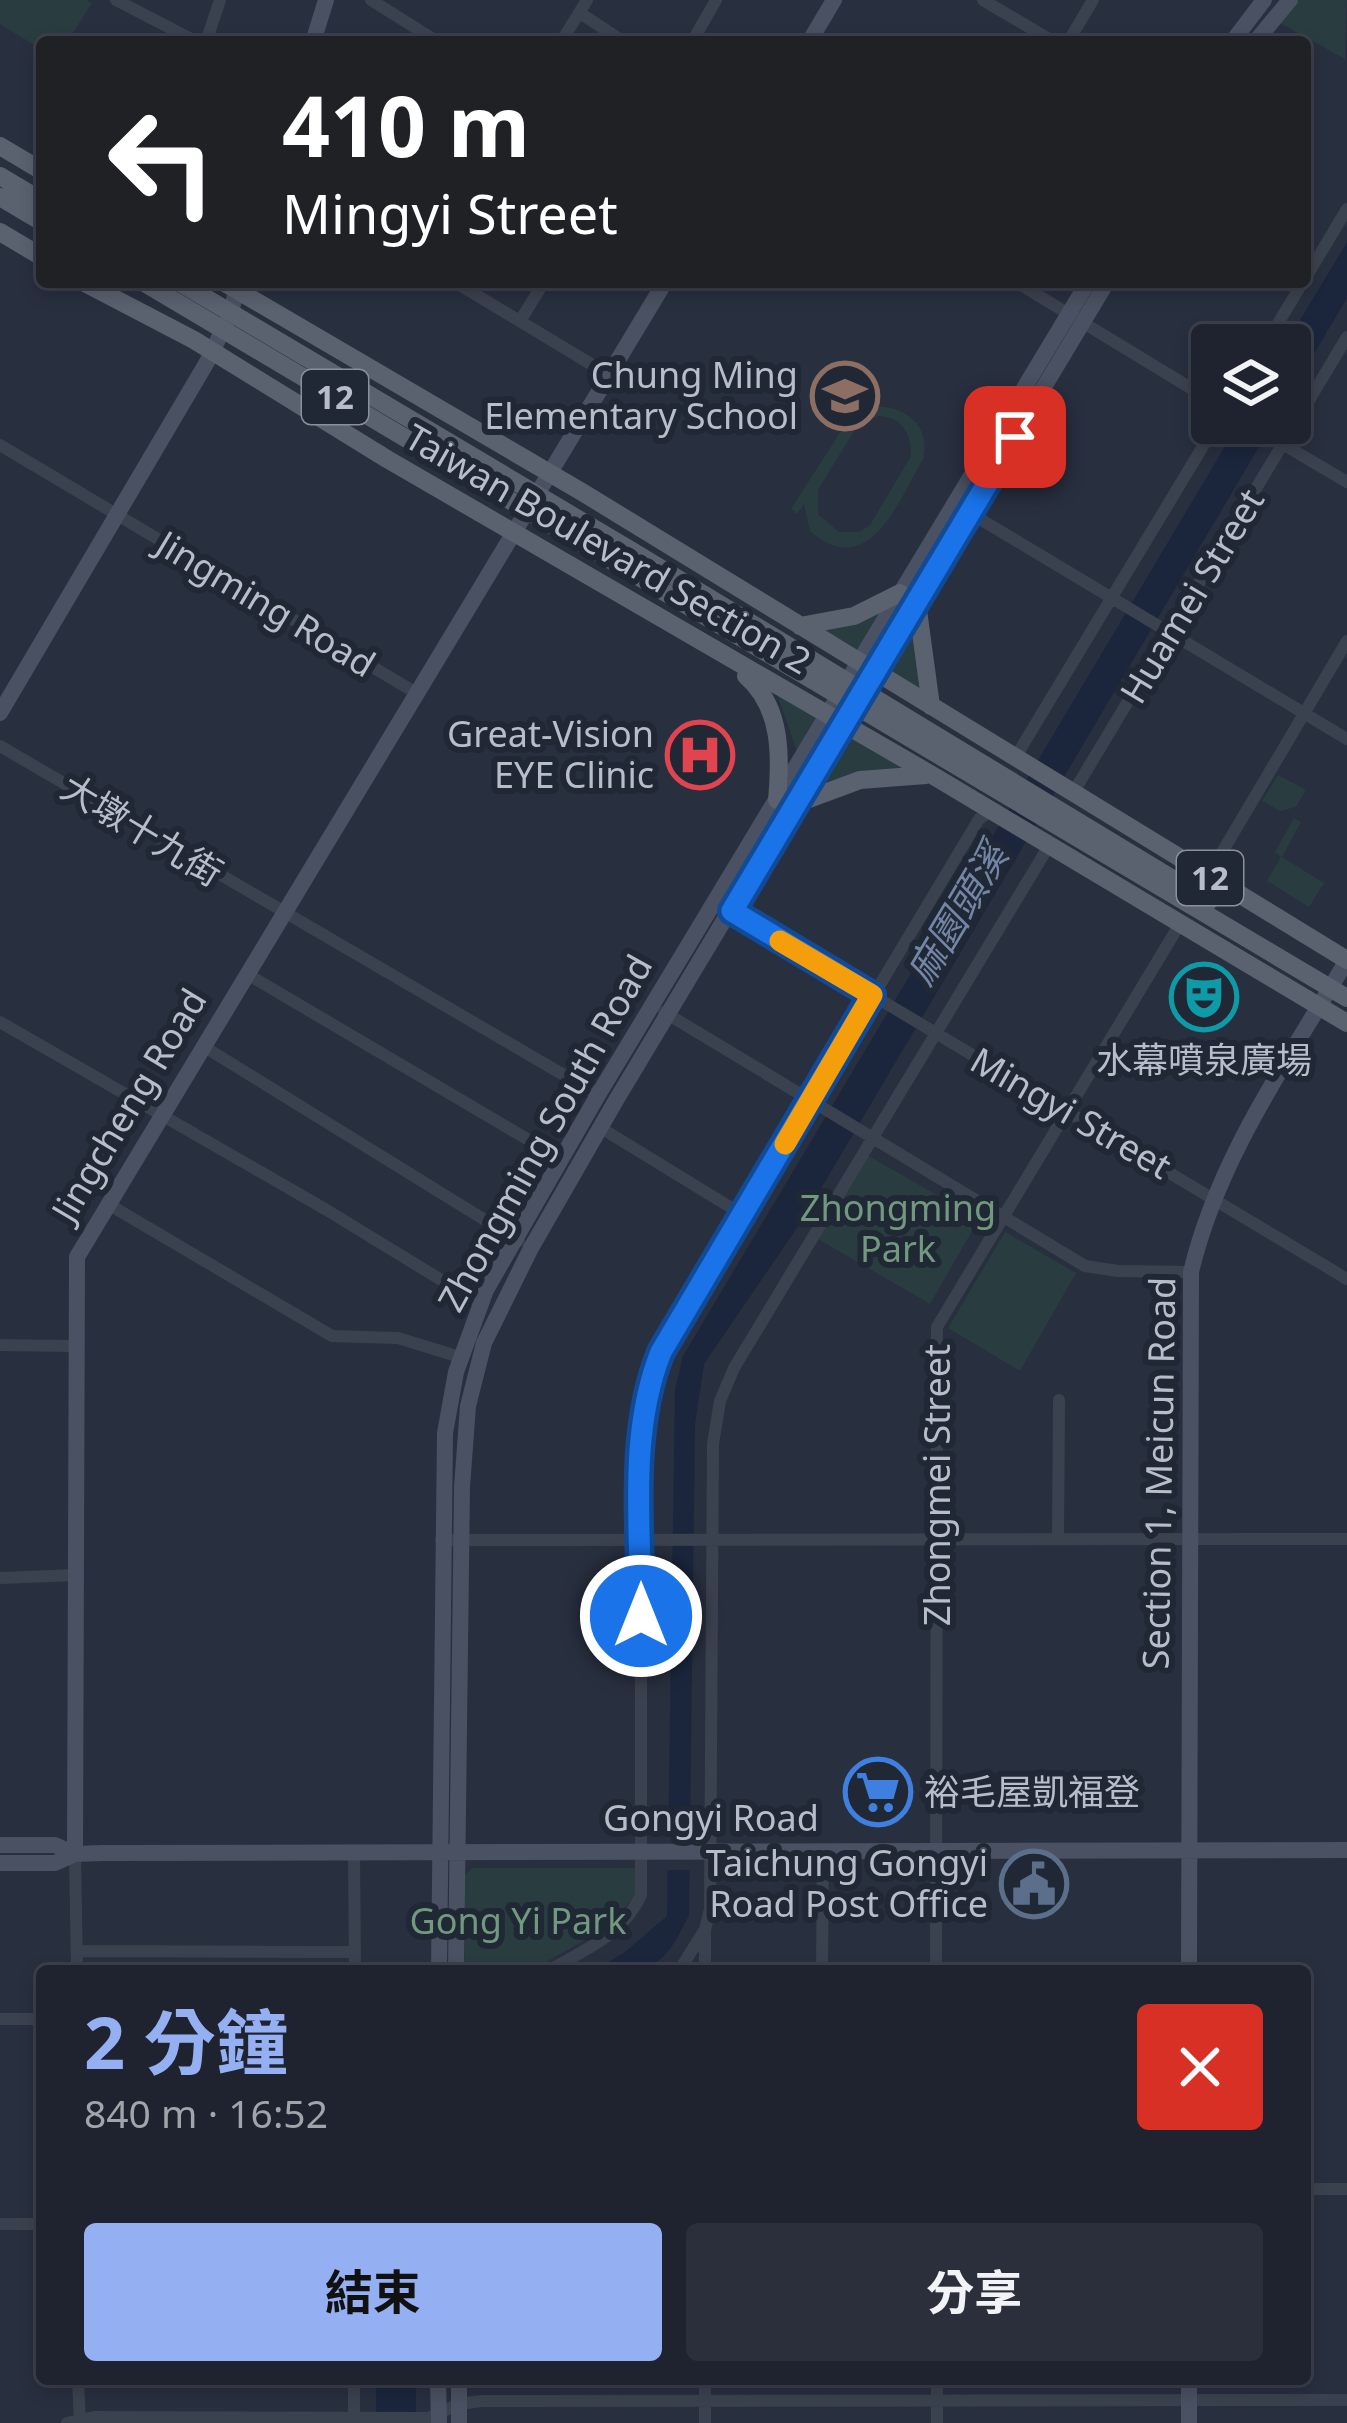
<!DOCTYPE html>
<html lang="zh-TW">
<meta charset="utf-8">
<style>
:root{--surface:#1e232f;--page:#2b2f3b;--text:#f1f3f6;--muted:#a1a4aa;--line:#3c404b;--accent:#95b0f2}
body{margin:0;font-family:"Noto Sans","Noto Sans TC",sans-serif;background:var(--page);color:var(--text);height:100vh;display:flex;flex-direction:column;font-size:45px;white-space:nowrap}
*{box-sizing:border-box;margin:0}
p{font-size:39px;color:var(--muted)}
.icon{flex:none;width:66px;height:66px;fill:none;stroke:currentColor;stroke-width:2;stroke-linecap:round;stroke-linejoin:round}
.map{position:relative;flex:1;overflow:hidden}
.sheet{position:absolute;left:36px;top:1965px;width:1275px;height:420px;display:flex;flex-direction:column;background:var(--surface);border-radius:12px;box-shadow:0 6px 18px #0003,0 0 0 3px var(--line)}
.sheet>*{flex:none}
.hud{position:absolute;left:36px;top:36px;width:1275px;height:252px;border-radius:12px;box-shadow:0 6px 18px #0003,0 0 0 3px var(--line);background:#202124;color:#fff;overflow:hidden}
.controls{position:absolute;left:1191px;top:324px;display:grid;gap:24px}
.controls a{display:grid;place-items:center;width:120px;height:120px;border-radius:12px;background:var(--surface);box-shadow:0 6px 18px #0003,0 0 0 3px var(--line);font-size:60px}
.pin{position:absolute;display:grid;place-items:center;width:102px;height:102px;color:#fff;margin:-51px;border-radius:24px;box-shadow:0 6px 18px #0006}
.me{position:absolute;width:132px;margin:-66px;rotate:0deg;stroke-linejoin:round;filter:drop-shadow(0 0 9px #0008)}
.turn{display:flex;align-items:center;gap:42px;height:252px;padding:0 48px;font-size:54px}
.turn .icon{width:156px;height:156px;stroke-width:2.5}
.turn b{display:block;font-size:84px;line-height:102px}
.round{display:grid;place-items:center;flex:none;width:126px;height:126px;border-radius:12px;background:var(--page)}
.overview{display:flex;align-items:center;justify-content:space-between;height:204px;padding:0 48px}
h1{font-size:72px;font-weight:700;line-height:90px;color:var(--accent)}
.cta{display:flex;gap:24px;margin-top:auto;padding:24px 48px}
.cta a{flex:1;height:138px;border-radius:12px;background:var(--accent);color:#111;font-size:48px;font-weight:700;line-height:138px;text-align:center}
.cta a+a{background:var(--page);color:var(--text)}
.map>svg:first-child{display:block}
</style>
<div class="map">
<svg width="1347" height="2423" viewBox="0 0 1347 2423">
<rect width="100%" height="100%" fill="#282f3f"/>
<path fill="#293c40" fill-rule="evenodd" d="M0,0H86L92,3L67,42H42V50L0,24Z
M1298,0H1347L1345,59L1278,22Z
M864,395L873,399L868,407C901,403 932,423 923,459C899,500 869,583 810,531L804,504L797,514L791,509ZM879,416C902,417 912,435 911,456L870,525L859,532H839L818,514V490L859,423Z
M892,598L856,657L797,619Z
M914,613L927,700L883,669Z
M775,688L822,717L799,757Z
M846,730L920,771L806,797Z
M1278,775L1306,790L1296,807L1280,811L1262,801Z
M1294,818L1301,822L1282,857L1324,883L1309,907L1267,881L1281,857L1275,852Z
M867,1155L979,1219L930,1304L818,1239Z
M1005,1232L1076,1273L1020,1371L948,1328Z
M472,1868H638L637,1894L607,1927L531,1971H465V1875Z"/>
<path fill="#1b263d" d="M1347,242V298L1290,394V345H1285Z
M1239,423H1273L803,1219L704,1364L695,1424L689,1915C662,1970 654,1971 594,1971L625,1952L667,1916L675,1390L683,1356Z
M376,2379H416V2423H376Z"/>
<path fill="#282f3f" d="M663,1816H696V1870H662Z"/>
<g fill="none" stroke-linecap="round" stroke-linejoin="round">
<path stroke="#3b424f" stroke-width="12" d="M116,0L197,42
M371,0L438,42
M983,0L1054,42
M580,13L624,42
M206,42L220,0
M561,42L587,0
M692,42L716,0
M1068,42L1093,0
M1305,279L1347,209
M455,282L609,375
M1016,282L1212,401
M520,321L544,282
M1265,345L1303,282
M1247,423L1347,482
M0,445L418,694
M970,513L1347,739
M0,746L598,1095
M1015,758L1217,423
M1073,793L1347,337
M1208,876L1347,641
M725,907L1347,1279
M247,974L561,1159
M664,1012L1085,1266L1118,1271L1191,1272
M0,1022L325,1209L479,1303
M203,1046L519,1241
M601,1128L743,1215
M108,1204L332,1336L398,1338L460,1357
M0,1345L75,1346
M1058,1539L1059,1400
M441,1540L1347,1539
M0,1578L75,1575
M354,1851L355,1971
M75,1854L77,1971
M77,1951L355,1952
M548,1971C584,1950 623,1935 641,1895V1433L648,1384L661,1351L979,819L992,810
M679,1971L704,1931
M705,1971V1930L710,1909L713,1444L720,1401L734,1368L1050,844
M822,1971L823,1851
M936,1971L937,1327L1181,922
M0,2019H42
M1305,2189H1347
M0,2224H42
M78,2379L80,2423
M705,2379V2423
M937,2379V2423
M67,2423L94,2417L429,2418L459,2404L482,2401L1347,2400
M354,2423V2379"/>
<path stroke="#4a5162" stroke-width="16" d="M313,42L326,0
M809,42L834,0
M1232,42L1264,0
M1255,42L1290,0
M0,713L207,362L231,313L238,282
M0,1845H55L75,1854
M75,1854L77,1257L665,282
M0,1863H55L75,1854L103,1853L1347,1850
M439,1971L445,1433L456,1372L486,1290L598,1095L1088,282
M456,1971L462,1487L468,1406L484,1343L531,1248L615,1102L1107,282
M1189,1971L1191,1272C1218,1158 1288,1060 1347,960
M438,2379L439,2423
M459,2379V2423
M1189,2423V2379"/>
<path stroke="#5a616f" stroke-width="18" d="M0,146L42,171
M0,176L42,201
M0,197L42,222
M0,232L42,257
M83,282L194,340L387,459L932,775L1347,1023
M143,282L1347,998
M179,282L632,551L1209,901
M223,282L582,492L1347,960
M917,603L931,706
M800,626L854,616L900,593
M746,676C782,707 781,757 777,800
M798,803L860,780L926,775"/>
</g>
<g fill="none" stroke-linecap="round" stroke-linejoin="round">
<defs>
<path id="route" d="M641,1616C641,1529 628,1434 661,1352L872,995L732,911L1015,437"/>
</defs>
<use href="#route" stroke="#114b97" stroke-width="30"/>
<use href="#route" stroke="#1a73e8" stroke-width="21"/>
<path stroke="#f59e0b" stroke-width="21" d="M780,941L872,995L785,1144"/>
</g>
<defs>
<symbol id="school-ring" viewBox="-11 -11 22 22"><circle r="9.5" fill="#202735" stroke="#8d6e63" stroke-width="1.5"/><path d="M0-5L7-2L0 1L-7-2ZM-4 1L0 2.5L4 1V4Q0 6-4 4Z" fill="#8d6e63"/></symbol>
<symbol id="hospital-ring" viewBox="-11 -11 22 22"><circle r="9.5" fill="#202735" stroke="#e0444e" stroke-width="1.5"/><path d="M-5-5h3v3.5h4V-5h3V5h-3V1.5h-4V5h-3Z" fill="#e0444e"/></symbol>
<symbol id="theatre-ring" viewBox="-11 -11 22 22"><circle r="9.5" fill="#202735" stroke="#0f9aa8" stroke-width="1.5"/><path d="M-5-5.5Q0-4 5-5.5V0Q5 5 0 6Q-5 5-5 0ZM-3.3-2.5H-1v1.5H-3.3ZM1-2.5H3.3v1.5H1ZM-2.8 1Q0 5.5 2.8 1Z" fill="#0f9aa8"/></symbol>
<symbol id="supermarket-ring" viewBox="-11 -11 22 22"><circle r="9.5" fill="#202735" stroke="#3f7fe0" stroke-width="1.5"/><path d="M-6-5.5h2.5l.6 2H6L4.5 2H-2.5L-4.4-4H-6ZM-1.5 3.2a1.3 1.3 0 1 0 .1 0ZM3 3.2a1.3 1.3 0 1 0 .1 0Z" fill="#3f7fe0"/></symbol>
<symbol id="civic-ring" viewBox="-11 -11 22 22"><circle r="9.5" fill="#202735" stroke="#5c6f8a" stroke-width="1.5"/><path d="M-.6-6.5H3V-4.5H.6V-3L4-1V1h2V6H-6V1h2V-1L-.6-3ZM-1.2 2.5V6h2.4V2.5Z" fill="#5c6f8a"/></symbol>
</defs>
<g fill-rule="evenodd">
<use href="#school-ring" x="807" y="358" width="76" height="76"/>
<use href="#hospital-ring" x="662" y="717" width="76" height="76"/>
<use href="#theatre-ring" x="1166" y="959" width="76" height="76"/>
<use href="#supermarket-ring" x="840" y="1754" width="76" height="76"/>
<use href="#civic-ring" x="996" y="1846" width="76" height="76"/>
</g>
<g text-anchor="middle" stroke-width="12" stroke-linejoin="round" paint-order="stroke">
<g fill="#202735" stroke="#8a909d" stroke-width="3">
<rect x="302" y="370" width="66" height="54" rx="9"/>
<rect x="1177" y="851" width="66" height="54" rx="9"/>
</g>
<g font-size="33" font-weight="bold" fill="#b8bdca">
<text x="335" y="409">12</text>
<text x="1210" y="890">12</text>
</g>
<g font-size="36" fill="#b8bdca" stroke="#202735" text-anchor="end">
<text x="798" y="388">Chung Ming<tspan x="798" dy="41">Elementary School</tspan></text>
<text x="654" y="747">Great-Vision<tspan x="654" dy="41">EYE Clinic</tspan></text>
<text x="1204" y="1073" text-anchor="middle">水幕噴泉廣場</text>
<text x="924" y="1805" text-anchor="start">裕毛屋凱福登</text>
<text x="988" y="1876">Taichung Gongyi<tspan x="988" dy="41">Road Post Office</tspan></text>
</g>
<g font-size="36" fill="#b8bdca" stroke="#202735">
<text transform="translate(608 549) rotate(30)" y="13">Taiwan Boulevard Section 2</text>
<text transform="translate(1192 596) rotate(-59)" y="13">Huamei Street</text>
<text transform="translate(266 604) rotate(31)" y="13">Jingming Road</text>
<text transform="translate(142 830) rotate(31)" y="13">大墩十九街</text>
<text transform="translate(129 1105) rotate(-59)" y="13">Jingcheng Road</text>
<text transform="translate(1071 1113) rotate(30)" y="13">Mingyi Street</text>
<text transform="translate(545 1133) rotate(-61)" y="13">Zhongming South Road</text>
<text transform="translate(1159 1473) rotate(-89)" y="13">Section 1, Meicun Road</text>
<text transform="translate(937 1485) rotate(-90)" y="13">Zhongmei Street</text>
<text x="711" y="1831">Gongyi Road</text>
</g>
<g font-size="36" fill="#71997e" stroke="#202735">
<text x="898" y="1221">Zhongming<tspan x="898" dy="41">Park</tspan></text>
<text x="518" y="1934">Gong Yi Park</text>
</g>
<g font-size="39" font-style="italic" fill="#7485a6" stroke="#202735">
<text transform="translate(957 914) rotate(-59)" y="14">麻園頭溪</text>
</g>
</g>
</svg>
<div class="controls">
<a><svg class="icon" aria-label="layers" viewBox="0 0 24 24"><path d="M12 4l9 5-9 5-9-5zM3 14l9 5 9-5"/></svg></a>
</div>
<div class="pin" style="left:1015px;top:437px;background:#d93025"><svg class="icon" aria-label="arrive" viewBox="0 0 24 24"><path d="M6 21V4h12l-3 4 3 4H6"/></svg></div>
<svg class="me" style="left:641px;top:1616px" viewBox="-20 -20 40 40"><circle r="17" fill="#1a73e8" stroke="#fff" stroke-width="3"/><path d="M0-11L8 9 0 5-8 9z" fill="#fff"/></svg>
<div class="hud">
<div class="turn"><svg class="icon" aria-label="left" viewBox="0 0 24 24"><path d="M17 20v-9H6M10 6l-5 5 5 5"/></svg><div><b>410 m</b>Mingyi Street</div></div>
</div>
<section class="sheet">
<div class="overview"><div><h1>2 分鐘</h1><p>840 m · 16:52</p></div><a class="round" style="background:#d93025;color:#fff"><svg class="icon" aria-label="close" viewBox="0 0 24 24"><path d="M6 6l12 12M18 6L6 18"/></svg></a></div>
<div class="cta"><a>結束</a><a>分享</a></div>
</section>
</div>
